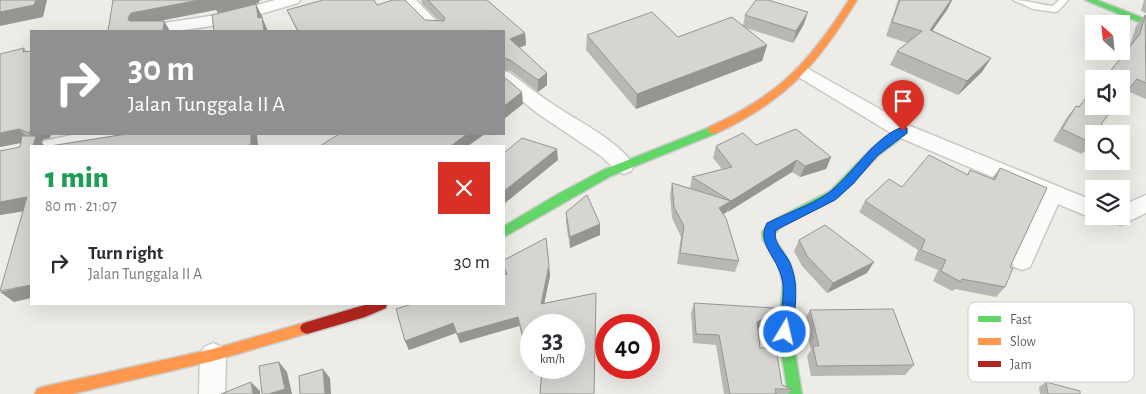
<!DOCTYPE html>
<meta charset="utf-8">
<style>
:root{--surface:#fff;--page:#f7f7f7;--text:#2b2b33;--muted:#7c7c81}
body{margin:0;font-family:"Alegreya Sans",sans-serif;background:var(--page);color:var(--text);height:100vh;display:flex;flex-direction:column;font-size:19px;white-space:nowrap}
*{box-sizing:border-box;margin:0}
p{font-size:16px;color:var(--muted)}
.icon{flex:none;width:28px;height:28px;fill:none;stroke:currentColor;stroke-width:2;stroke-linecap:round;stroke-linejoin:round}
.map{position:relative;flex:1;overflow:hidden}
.panel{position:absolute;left:30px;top:145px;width:475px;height:160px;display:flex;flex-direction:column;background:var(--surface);border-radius:0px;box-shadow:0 5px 20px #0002}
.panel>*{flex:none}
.banner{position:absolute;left:30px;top:30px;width:475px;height:105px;border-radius:0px;box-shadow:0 5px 20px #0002;background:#8e9092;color:#fff;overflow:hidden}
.needle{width:32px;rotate:333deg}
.tools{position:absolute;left:1085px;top:15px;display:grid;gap:10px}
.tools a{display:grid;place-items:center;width:45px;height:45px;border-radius:0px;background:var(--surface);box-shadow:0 5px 20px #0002;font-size:25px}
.speed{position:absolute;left:520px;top:314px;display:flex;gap:10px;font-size:25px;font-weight:700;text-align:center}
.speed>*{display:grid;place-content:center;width:65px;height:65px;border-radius:50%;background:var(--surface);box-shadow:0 5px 20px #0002;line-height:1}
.speed small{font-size:12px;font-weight:400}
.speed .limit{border:8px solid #d22;background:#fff;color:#111}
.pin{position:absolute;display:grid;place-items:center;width:42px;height:42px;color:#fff;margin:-51px -21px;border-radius:50% 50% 50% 0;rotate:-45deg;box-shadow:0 0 5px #0007}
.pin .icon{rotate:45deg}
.me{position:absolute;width:55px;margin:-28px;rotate:9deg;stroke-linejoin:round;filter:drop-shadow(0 0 4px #0008)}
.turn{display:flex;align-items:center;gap:18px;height:105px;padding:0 15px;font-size:22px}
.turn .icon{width:65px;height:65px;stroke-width:2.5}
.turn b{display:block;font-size:35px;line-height:42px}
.round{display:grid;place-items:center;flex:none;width:52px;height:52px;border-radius:0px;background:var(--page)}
.head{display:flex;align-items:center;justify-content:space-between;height:85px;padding:0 15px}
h1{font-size:30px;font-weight:800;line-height:38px;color:#1e9e55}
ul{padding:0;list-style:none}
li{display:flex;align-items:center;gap:15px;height:65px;padding:0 15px}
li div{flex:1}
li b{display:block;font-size:19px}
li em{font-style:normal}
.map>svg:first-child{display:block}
</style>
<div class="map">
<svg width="1146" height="394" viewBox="0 0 1146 394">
<rect width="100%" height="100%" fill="#edece6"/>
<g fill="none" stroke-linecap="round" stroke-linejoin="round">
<defs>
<path id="lane" d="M1013,0C1027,0 1039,5 1053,6L1059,0H1068L1058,11L1055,12L1033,9Z"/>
<path id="street" d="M275,0H300L298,3C245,19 192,35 137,31L139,27L145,26L230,13Z
M399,0H416L446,31H429Z
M803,66L910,126L1094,201V216H1101L1094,219L1058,204L1030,267L1022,270L1014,267L1011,260L1040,197L896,136L797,76L794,72L797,68Z
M504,71L510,73C524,83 537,94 551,103C575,120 620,141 634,166L631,171L624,174L617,171L601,156L537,113L504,86Z
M77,134H121L118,139L85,146H41L44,141Z
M1146,195V213L1121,225L1113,222L1110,216H1121V206Z
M213,343L222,347L226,355L225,394H199L200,355L204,347Z"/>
<path id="fast" d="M1085,0H1097L1146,19V25Z
M713,126L717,127L718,130L717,133L611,176L504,237V226L558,194L603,170Z
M903,127L908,131L907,134L880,154L838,197L782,226L774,234L775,239L790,263L795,284L792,333L802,394H788L778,333L783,284L778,264L763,240L762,232L774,220L830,191L872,148Z"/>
<path id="slow" d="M849,0H857C816,66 788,99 717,133H709L708,130L709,127C779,95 808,64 849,0Z
M307,322L312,324L314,328L312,332L213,361L72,394H35L37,389L42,387L213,349Z"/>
<path id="jam" d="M368,304H387L386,308L365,317L307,334L302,332L300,328L302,324L307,322Z"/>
</defs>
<use href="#lane" stroke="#c9cac8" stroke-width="3"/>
<use href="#street" stroke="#c9cac8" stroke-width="3"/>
<use href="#fast" stroke="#cacbca" stroke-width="3"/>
<use href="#slow" stroke="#cacbca" stroke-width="3"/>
<use href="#jam" stroke="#cacbca" stroke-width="3"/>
<use href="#lane" fill="#fcfcfb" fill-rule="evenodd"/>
<use href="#street" fill="#fcfcfb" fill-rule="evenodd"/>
<use href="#fast" fill="#63d668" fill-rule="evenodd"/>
<use href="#slow" fill="#ff974d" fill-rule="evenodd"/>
<use href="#jam" fill="#b3261e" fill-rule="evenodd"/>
</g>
<path fill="#b8b7b4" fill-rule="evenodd" d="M421,0H487L525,33L526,45L519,48L547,73V85L538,92L511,71L504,70V31H297L287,10L377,5L425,20L439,21L422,4Z
M898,0H952L947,10L932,30L991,58L982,72L958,95L890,65L897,51L908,43L886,36Z
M1144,0H1146V13L1141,11Z
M745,15L804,24L793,43L746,28L767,45L762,61L636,109L586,50L587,35L678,37L743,26Z
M1145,15H1146V99L1127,91L1121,79H1104L1130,45L1136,26Z
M24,48L27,52L50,138L44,139L41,142L14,302L23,211L0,215V151L20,147V143L0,147Z
M1094,91V106L1102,123L1092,143L1082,154L1053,141L1067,117L1076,106H1079L1087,100Z
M756,145L831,157L826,169L800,177L792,172L723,214L739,261L735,272L677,264L681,237L672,218L670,194L672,183L690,188L692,177L722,169L713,158L716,146Z
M1000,168L1010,267L1005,287L996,297L955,289L952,291L933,281L938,270L914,260L918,250L859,212L865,201L902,187L967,175L970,170L991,179Z
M566,212L600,224V235L570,248L566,223Z
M546,238L550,276L544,303L596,293L594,394H540L542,372L531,373L519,326L460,343L456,333L409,350L405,341L396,309L412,304H504V260ZM531,325H574V368H531Z
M799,240L867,273L827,293L802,266L794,251Z
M694,303L768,323L758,329L760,348L782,385L792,389L788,394H724L716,345L693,343L691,313Z
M810,310L914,365L905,375L811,376L807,356L811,350L804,320Z
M1046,382L1080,394H1040L1039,387Z"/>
<path fill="#969592" d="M36,0H47L43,17L0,26V12Z
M199,0H262L259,1V3L230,11L218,13L216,10L139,25L135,30L128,18L131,13Z
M951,0H952L947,10L923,44L930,30Z
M256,4L262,16L264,30L258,18Z
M808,12L804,24L793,43L796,31Z
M262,17L267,29L268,31H264Z
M164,21L170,31H163Z
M525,33L526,45L511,51L510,39Z
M767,45L762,61L636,109L637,94Z
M991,58L982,72L958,95L967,81Z
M547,73V85L538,92V80Z
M522,92L523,104L504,119V106Z
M19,129L31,141L0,147V133Z
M31,129V134H51L50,138L44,139L41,142L45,146H33L35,139L29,133Z
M251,134H257L258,146H243Z
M467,134H485L468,146H451Z
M557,149L558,160L504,204V191Z
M831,157L826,169L800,177L805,166Z
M797,160L792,172L728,212L731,201Z
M27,197L31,210L0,215V202Z
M731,201L727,212L716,219L719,208Z
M600,224V235L570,248V237Z
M874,262L867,273L827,293L833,283Z
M549,265L550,276L542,314L541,304Z
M31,285V298L14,302L0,292Z
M773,313L768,323L752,331L757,322Z
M518,317L519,326L460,343L457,334Z
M453,323L456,333L409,350L405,341Z
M279,362L287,372L292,394H269Z
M323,369L330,378L331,394H325Z
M251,382L260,391V394H253Z"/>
<path fill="#d6d5d1" stroke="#969592" d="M0,0H36L34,5L0,12Z
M113,0H199L131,13L128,18L129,21H164L163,31H108Z
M323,0H374L377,5L393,0H405L425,20L444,21L445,18L428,0H487L525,33L510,39L547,73L538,80L510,60L504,58V31H298L287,10Z
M756,0H768L808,12L796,31L745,15Z
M900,0H951L930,30L991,58L967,81L897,51L922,31L892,22Z
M256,4L258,18L262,17L264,31H214L212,15Z
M652,12L678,37L732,17L767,45L637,94L587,35Z
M1145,15L1146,83L1137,79L1121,98V79H1104L1140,34Z
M24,48L23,52L31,51V129L29,133L19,129L0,133V54Z
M504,77L522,92L504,106Z
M1094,92V106H1115L1102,123L1097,134H1094V139L1092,143L1062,129L1076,106L1079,107L1085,99L1088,100Z
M796,129L831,157L805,166L797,160L731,201L692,177L732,167L716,146L743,133L756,145Z
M126,134H251V145L243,146H50Z
M339,134H467L451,146H320Z
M22,136H36L33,146H31V285L0,291L27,197L0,202V151L20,147Z
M522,138L557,149L504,191V153Z
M929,155L968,175L970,170L995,180L1000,168L1047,188L1010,267L1013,268L1005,287L962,279L961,282L941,271L946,260L921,250L925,240L865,201L889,179L902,187Z
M672,183L731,201L719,208L726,218L739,261L680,253L684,226L674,207Z
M587,195L600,224L570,237L566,212Z
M825,225L874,262L833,283L807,256L799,240Z
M546,238L549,265L541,304L596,293L594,394H540L542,368H574V325H531V364H530L518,317L457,334L453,323L405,341L396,309L412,304H504V275L507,274L504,267V260Z
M694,303L774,308L773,313L757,322L760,348H776L782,385L792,389H775L776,394H730L719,335L696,334Z
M893,309L914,365L817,366L813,346H819L810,310Z
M279,362L285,389L269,394H262L259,366Z
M323,369L325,394H300L299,376Z
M251,382L253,394H221Z
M1046,382L1080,391V394H1048Z"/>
<path fill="#1a73e8" stroke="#114b97" d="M903,127L907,128V133L877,156L853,184L835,200L776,230C772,242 784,251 789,261C800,283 795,309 792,332L790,337L785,339L780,337L778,332C781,317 784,301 783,285C781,259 755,245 767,223C787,213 809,206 827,194C851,177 875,135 903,127Z"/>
<rect x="968" y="302" width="166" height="80" rx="8" fill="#fff" stroke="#cecfd1" stroke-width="1"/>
<rect x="978" y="316" width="23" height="6" fill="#63d668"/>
<rect x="978" y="338" width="23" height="7" fill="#ff974d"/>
<rect x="978" y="361" width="23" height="6" fill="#b3261e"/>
<g font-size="14" fill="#5b5f65">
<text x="1010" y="324">Fast</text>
<text x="1010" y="346">Slow</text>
<text x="1010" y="369">Jam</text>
</g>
</svg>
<div class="tools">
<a><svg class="needle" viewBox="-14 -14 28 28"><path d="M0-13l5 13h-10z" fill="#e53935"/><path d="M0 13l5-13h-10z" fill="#7c7c81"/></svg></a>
<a><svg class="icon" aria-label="sound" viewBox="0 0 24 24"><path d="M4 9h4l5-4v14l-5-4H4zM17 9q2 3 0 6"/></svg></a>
<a><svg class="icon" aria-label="search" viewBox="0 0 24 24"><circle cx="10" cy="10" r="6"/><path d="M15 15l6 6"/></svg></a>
<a><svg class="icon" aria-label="layers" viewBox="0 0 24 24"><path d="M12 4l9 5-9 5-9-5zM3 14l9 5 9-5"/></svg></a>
</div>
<div class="speed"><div>33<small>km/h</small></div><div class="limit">40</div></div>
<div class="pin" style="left:903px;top:131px;background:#d93025"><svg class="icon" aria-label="arrive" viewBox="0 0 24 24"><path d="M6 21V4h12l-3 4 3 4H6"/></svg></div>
<svg class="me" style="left:785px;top:332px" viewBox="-20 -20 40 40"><circle r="17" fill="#1a73e8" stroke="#fff" stroke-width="3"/><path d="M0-11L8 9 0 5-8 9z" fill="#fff"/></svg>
<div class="banner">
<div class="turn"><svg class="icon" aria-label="right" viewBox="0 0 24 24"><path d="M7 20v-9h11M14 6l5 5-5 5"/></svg><div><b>30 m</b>Jalan Tunggala II A</div></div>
</div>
<section class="panel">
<div class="head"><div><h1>1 min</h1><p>80 m · 21:07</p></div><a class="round" style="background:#d93025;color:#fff"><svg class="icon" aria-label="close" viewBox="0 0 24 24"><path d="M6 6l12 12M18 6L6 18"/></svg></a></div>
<ul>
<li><svg class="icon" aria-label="right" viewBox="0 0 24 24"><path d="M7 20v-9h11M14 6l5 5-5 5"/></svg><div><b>Turn right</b><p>Jalan Tunggala II A</p></div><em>30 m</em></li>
</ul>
</section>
</div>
